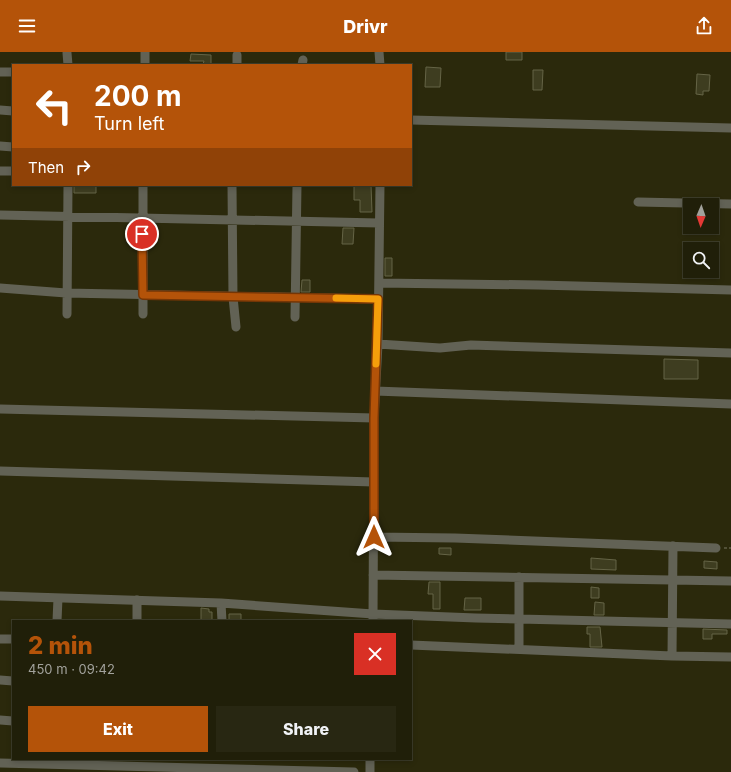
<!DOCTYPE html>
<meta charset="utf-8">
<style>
:root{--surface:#201f09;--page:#282712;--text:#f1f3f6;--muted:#a2a29c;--line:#3d3d2a;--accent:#b45309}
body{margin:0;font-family:Inter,sans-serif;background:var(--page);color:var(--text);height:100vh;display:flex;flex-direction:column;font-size:15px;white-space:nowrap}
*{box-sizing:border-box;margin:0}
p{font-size:13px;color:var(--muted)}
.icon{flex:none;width:22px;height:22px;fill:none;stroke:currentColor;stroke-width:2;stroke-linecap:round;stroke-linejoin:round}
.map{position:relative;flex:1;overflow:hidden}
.sheet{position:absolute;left:12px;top:568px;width:400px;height:140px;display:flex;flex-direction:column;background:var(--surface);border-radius:0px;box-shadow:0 2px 6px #0003,0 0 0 1px var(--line)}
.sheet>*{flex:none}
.banner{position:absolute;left:12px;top:12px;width:400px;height:122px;border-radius:0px;box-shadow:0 2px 6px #0003,0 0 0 1px var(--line);background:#b45309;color:#fff;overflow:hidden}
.needle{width:26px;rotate:182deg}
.tools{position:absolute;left:683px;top:146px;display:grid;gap:8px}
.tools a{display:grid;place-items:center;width:36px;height:36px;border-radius:0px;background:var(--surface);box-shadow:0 2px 6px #0003,0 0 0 1px var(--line);font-size:20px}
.pin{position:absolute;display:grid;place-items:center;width:34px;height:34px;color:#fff;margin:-17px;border:2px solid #fff;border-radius:50%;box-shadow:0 1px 4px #0007}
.me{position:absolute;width:44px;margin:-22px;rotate:0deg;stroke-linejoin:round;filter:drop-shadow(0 0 3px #0008)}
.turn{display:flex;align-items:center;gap:14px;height:84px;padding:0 16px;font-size:18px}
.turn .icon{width:52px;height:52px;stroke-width:2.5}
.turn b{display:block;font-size:28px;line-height:34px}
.then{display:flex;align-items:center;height:38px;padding:0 16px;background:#0003;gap:8px;font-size:15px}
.round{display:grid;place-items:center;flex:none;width:42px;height:42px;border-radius:0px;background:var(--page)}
.headline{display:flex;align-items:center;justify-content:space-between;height:68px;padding:0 16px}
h1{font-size:24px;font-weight:800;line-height:30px;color:var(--accent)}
.button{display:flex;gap:8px;margin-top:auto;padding:8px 16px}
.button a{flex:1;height:46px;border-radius:0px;background:var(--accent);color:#fff;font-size:16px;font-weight:800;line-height:46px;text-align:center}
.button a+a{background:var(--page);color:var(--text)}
header{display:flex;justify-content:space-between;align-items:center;height:52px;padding:0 16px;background:var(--accent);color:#fff;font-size:18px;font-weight:800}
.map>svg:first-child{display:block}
</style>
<header><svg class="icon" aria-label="menu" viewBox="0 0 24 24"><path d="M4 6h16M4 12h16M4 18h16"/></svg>Drivr<svg class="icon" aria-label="share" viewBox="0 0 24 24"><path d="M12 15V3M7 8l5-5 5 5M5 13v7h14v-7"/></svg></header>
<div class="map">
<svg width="731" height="720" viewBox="0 0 731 720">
<rect width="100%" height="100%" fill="#2b290c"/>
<path fill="#3e3d20" stroke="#656446" d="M506,0H522V8H506Z
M191,2L211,3V12H203L204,9H190Z
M426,15L441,16L440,35H425Z
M533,18H543L542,38H533Z
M697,22L710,23L709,39H703V43L696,42Z
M74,133H96V141H74Z
M354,133H371L372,160H360V148H354Z
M343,176H354L353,192H342Z
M385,206H392V224H385Z
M302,228H310V240H301Z
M664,307L698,308V327H664Z
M439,496H451V503L439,502Z
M591,506L616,508V518L591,517Z
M704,509L717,510V517L704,516Z
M429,530H440V557H433V542H428Z
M591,535L599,536V546H591Z
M465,546H481V558H464Z
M595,550L604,551V563H594Z
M201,556L209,557V560H212V569H201Z
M229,562H241V569H229Z
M587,575H600L602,595H590V582H587Z
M703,577L727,578V582H712V587H703Z"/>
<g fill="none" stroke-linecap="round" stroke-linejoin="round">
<path stroke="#605e45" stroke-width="1.5" stroke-dasharray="3 2" stroke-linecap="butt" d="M724,496H731"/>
<path stroke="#626255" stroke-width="9" d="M379,0L380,13
M67,1L68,13
M237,3V13
M145,13V0
M302,13L303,8
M0,20H13
M0,58L13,59
M411,68L731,76
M0,94L13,95
M0,119H13
M232,133L233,245L236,275
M638,150L731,152
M0,163L379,171
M379,231L538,233L731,238
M0,236L66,241L378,247
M67,262L68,133
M143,262V133
M295,265L297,133
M378,292L440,296L471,293L731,301
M375,339L731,352
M0,357L374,366
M0,419L374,430
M374,485L455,486L716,496
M373,523L731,529
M0,544L221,551L373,562L476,566L731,572
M221,551L222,569
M57,569L58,546
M137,569V548
M373,569L374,366L378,292L380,133
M0,587H13
M411,593L672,604L731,605
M519,597V525
M672,604L673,494
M0,628L13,629
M0,668L13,669
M370,707V720
M0,711L354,720"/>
</g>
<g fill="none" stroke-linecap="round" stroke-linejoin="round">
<defs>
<path id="route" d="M142,182L143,243L378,247L374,366V485"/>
</defs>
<use href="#route" stroke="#753606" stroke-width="10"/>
<use href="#route" stroke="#b45309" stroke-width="7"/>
<path stroke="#f59e0b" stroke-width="7" d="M336,246L378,247L376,312"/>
</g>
</svg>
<div class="tools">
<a><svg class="needle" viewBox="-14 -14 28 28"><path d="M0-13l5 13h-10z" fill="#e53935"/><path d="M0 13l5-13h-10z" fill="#a2a29c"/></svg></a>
<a><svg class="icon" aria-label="search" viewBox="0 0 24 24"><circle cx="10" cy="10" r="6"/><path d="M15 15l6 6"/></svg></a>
</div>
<div class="pin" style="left:142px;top:182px;background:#d93025"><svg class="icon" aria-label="arrive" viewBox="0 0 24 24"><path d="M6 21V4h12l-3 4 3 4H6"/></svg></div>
<svg class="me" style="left:374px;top:485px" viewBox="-20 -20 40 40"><path d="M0-17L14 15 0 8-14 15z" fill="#b45309" stroke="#fff" stroke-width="4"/></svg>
<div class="banner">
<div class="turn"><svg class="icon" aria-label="left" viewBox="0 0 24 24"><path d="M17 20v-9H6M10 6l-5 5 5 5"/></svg><div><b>200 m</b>Turn left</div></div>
<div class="then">Then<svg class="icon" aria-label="right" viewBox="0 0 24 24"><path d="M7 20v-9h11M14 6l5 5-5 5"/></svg></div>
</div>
<section class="sheet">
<div class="headline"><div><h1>2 min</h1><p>450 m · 09:42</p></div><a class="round" style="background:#d93025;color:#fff"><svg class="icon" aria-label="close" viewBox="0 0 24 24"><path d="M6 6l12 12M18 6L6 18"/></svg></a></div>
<div class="button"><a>Exit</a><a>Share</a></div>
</section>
</div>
